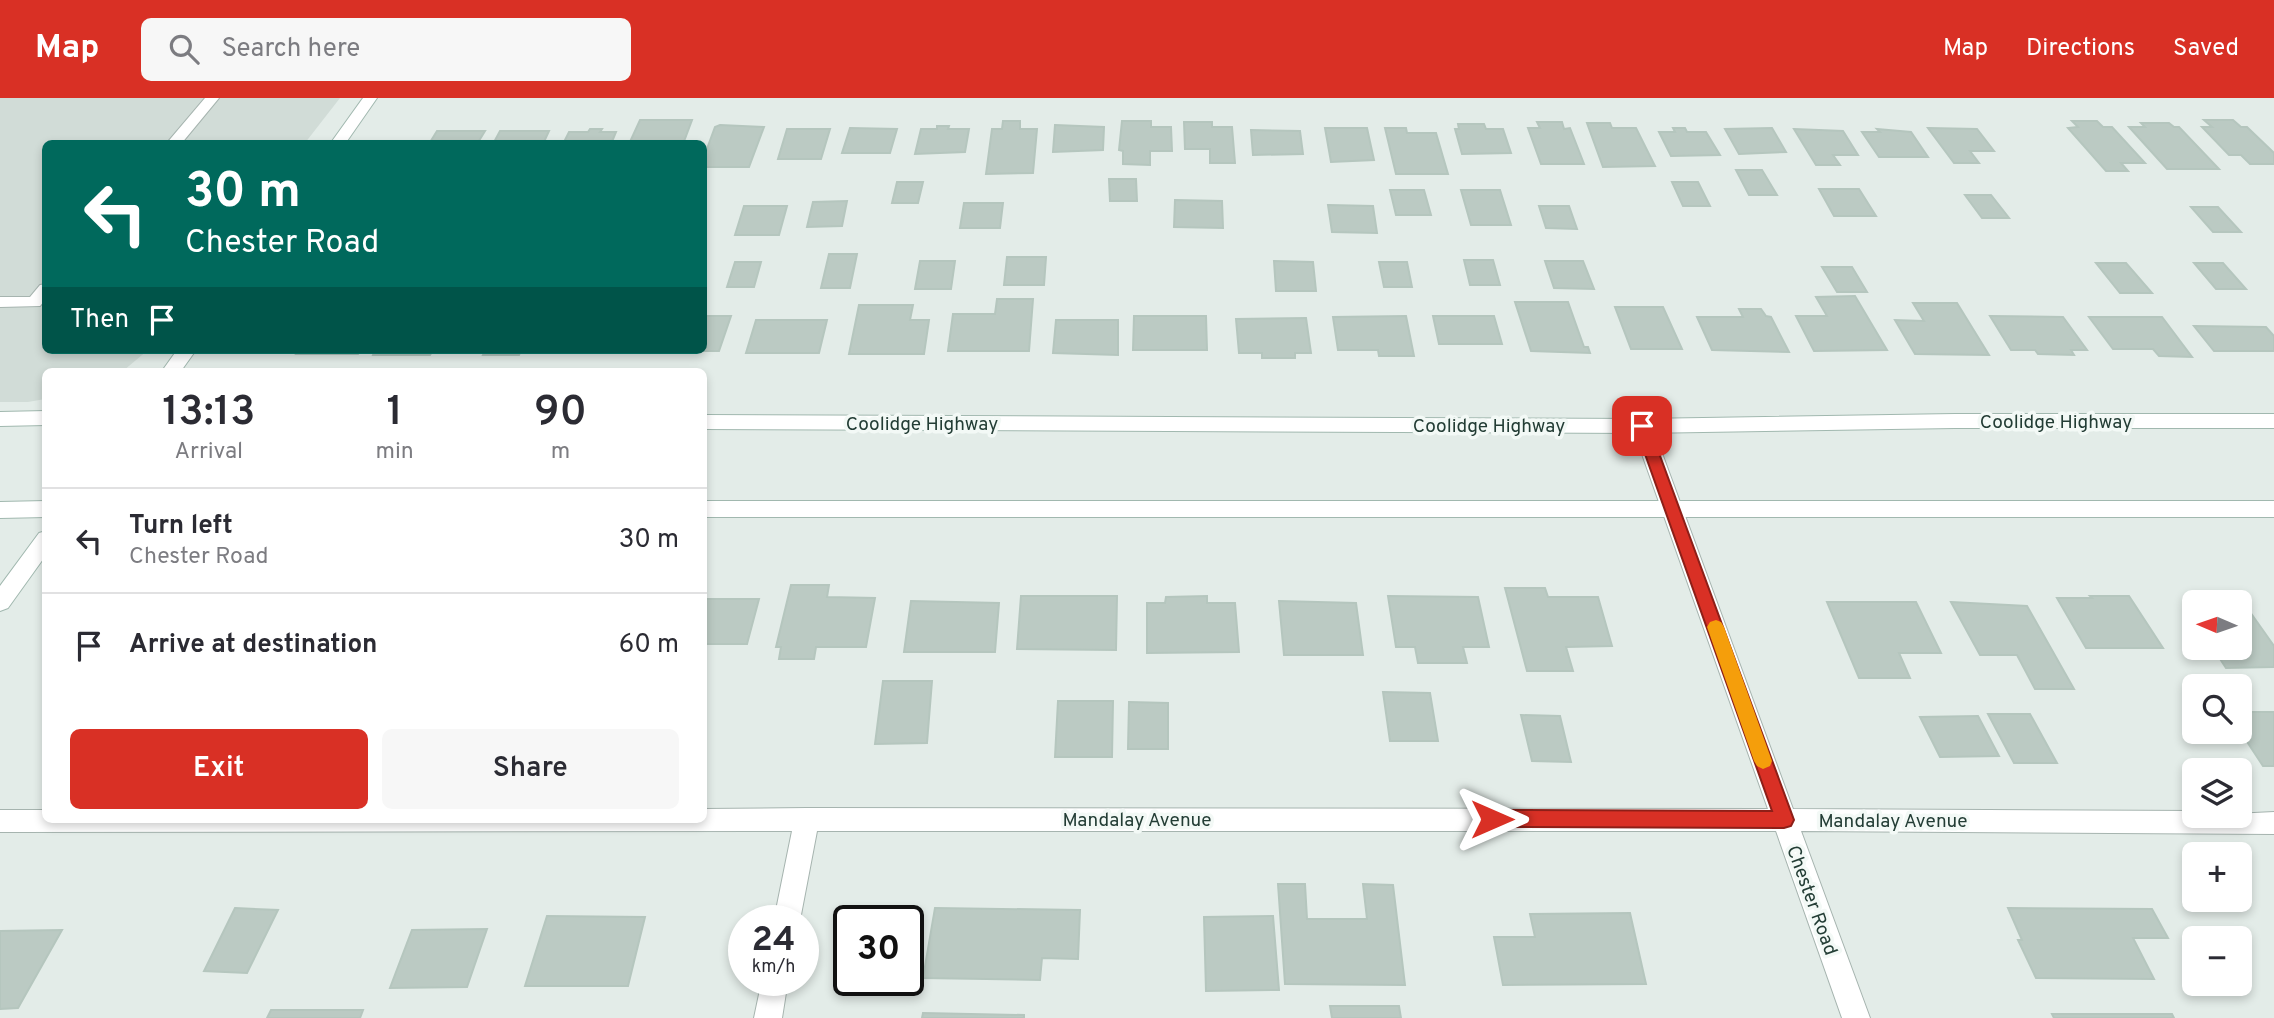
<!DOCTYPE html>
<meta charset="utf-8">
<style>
:root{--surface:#fff;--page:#f7f7f7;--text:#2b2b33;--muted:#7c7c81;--line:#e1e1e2;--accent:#d93025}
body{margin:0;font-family:Overpass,sans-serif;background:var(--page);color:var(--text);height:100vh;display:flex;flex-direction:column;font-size:26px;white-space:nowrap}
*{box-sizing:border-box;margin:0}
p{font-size:23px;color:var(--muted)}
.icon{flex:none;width:38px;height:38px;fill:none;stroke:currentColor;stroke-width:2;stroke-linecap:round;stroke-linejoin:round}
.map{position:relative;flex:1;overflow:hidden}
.side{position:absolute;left:42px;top:270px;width:665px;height:455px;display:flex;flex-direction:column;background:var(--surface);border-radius:10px;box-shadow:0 4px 10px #0003}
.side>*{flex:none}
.top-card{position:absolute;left:42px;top:42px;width:665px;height:214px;border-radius:10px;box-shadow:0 4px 10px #0003;background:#00695c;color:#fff;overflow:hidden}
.needle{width:46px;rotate:272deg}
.fabs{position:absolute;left:2182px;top:492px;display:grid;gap:14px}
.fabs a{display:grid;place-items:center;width:70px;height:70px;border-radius:10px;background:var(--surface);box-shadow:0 4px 10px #0003;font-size:35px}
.speed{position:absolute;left:728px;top:807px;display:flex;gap:14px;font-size:35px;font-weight:700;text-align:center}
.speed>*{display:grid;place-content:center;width:91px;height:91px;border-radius:50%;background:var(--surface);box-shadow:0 4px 10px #0003;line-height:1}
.speed small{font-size:18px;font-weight:400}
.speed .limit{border:4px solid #111;border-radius:10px;background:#fff;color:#111}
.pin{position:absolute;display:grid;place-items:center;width:60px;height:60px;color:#fff;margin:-30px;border-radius:14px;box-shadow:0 4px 10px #0006}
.me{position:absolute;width:77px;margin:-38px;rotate:90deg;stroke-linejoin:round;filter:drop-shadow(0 0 5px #0008)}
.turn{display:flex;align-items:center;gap:24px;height:147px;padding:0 28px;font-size:32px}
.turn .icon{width:91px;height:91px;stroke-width:2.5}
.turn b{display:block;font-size:49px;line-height:60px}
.then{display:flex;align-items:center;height:66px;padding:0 28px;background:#0003;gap:14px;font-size:26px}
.eta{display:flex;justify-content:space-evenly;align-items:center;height:119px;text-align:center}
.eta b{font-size:42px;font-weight:600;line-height:49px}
.button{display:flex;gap:14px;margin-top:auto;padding:14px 28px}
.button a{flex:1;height:80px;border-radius:10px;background:var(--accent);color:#fff;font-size:28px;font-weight:600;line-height:80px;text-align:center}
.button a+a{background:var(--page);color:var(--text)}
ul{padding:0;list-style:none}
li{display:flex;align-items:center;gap:21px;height:105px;padding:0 28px;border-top:2px solid var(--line)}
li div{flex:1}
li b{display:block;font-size:26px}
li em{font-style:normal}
header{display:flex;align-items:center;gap:42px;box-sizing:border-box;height:98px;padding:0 35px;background:var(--accent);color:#fff}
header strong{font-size:33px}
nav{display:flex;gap:38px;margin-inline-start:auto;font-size:24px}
.search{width:490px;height:63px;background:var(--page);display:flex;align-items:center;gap:18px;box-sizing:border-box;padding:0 24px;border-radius:10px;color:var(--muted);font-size:26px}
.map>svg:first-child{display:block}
</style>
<header>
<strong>Map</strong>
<div class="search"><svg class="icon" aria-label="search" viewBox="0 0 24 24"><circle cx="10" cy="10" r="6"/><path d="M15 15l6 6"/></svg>Search here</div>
<nav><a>Map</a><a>Directions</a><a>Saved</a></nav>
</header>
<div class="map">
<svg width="2274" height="920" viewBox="0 0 2274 920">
<rect width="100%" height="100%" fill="#e3ece8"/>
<path fill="#d1dcd7" d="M0,0H340L305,45L46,46V252H148L123,273H46L45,301L28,304H0Z"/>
<path fill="#bbcac3" stroke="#b5c6be" stroke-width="2" d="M640,22H692L683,46H629Z
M2204,22H2233L2241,29H2247L2274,55V66H2250L2241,57H2229L2202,29H2212Z
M1003,23H1020V31H1037L1033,75L986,76L992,31H1002Z
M1122,23H1151V29H1171L1172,53H1150V67L1123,66V53L1119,52Z
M2072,23H2097L2103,29H2112L2145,65H2121L2128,73H2106L2068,30L2078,29Z
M1184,24H1212V29H1232L1235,65H1210V51H1185Z
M1537,24H1562L1564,31L1570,30L1584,66H1541L1528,30H1540Z
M1587,25H1610L1612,30H1636L1655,68L1603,69Z
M2141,25H2169L2174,29H2179L2219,71H2167L2129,29H2145Z
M1458,26H1484L1486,31H1503L1511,55L1462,56L1455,31H1459Z
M720,27L764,29L749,69H704V59L715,29Z
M1055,27L1104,29L1103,52L1053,54Z
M937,28H949L948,31H969L965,54L915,56L921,31H937Z
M850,30L897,31L890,55H842Z
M1325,30H1367L1374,62L1331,64Z
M1385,30H1406L1407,35H1436L1448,76H1396Z
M1673,30H1685L1687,34H1706L1720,57L1671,58L1659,34H1675Z
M1772,30L1786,54L1739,56L1725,31Z
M1928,30L1977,31L1994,53H1970L1979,65H1954Z
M590,31H602L600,34H616L611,46H563L569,34H588Z
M787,31H830L821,61H778Z
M1794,31L1843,33L1858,57H1833L1840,67H1816Z
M1877,31L1911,34L1928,59H1879L1862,34H1880Z
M1251,32L1300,33L1303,56L1253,57Z
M437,33H485L477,46H429Z
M500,33H549L543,46H493Z
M1736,72H1762L1777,97H1749Z
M1109,81H1136L1137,103H1110Z
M897,84H923L918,105H892Z
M1672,84H1698L1710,108H1683Z
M1819,91H1859L1876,118H1834Z
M1390,92H1424L1431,117H1396Z
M1461,92H1500L1511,127H1471Z
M1965,97H1991L2009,120H1982Z
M1175,102L1222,103L1223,130L1174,129Z
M847,103L842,128L807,129L813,104Z
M964,105H1003L1000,130H960Z
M1328,107L1373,108L1377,135L1332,134Z
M744,108H787L779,137H735Z
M1539,108H1569L1577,131L1546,130Z
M2191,109H2218L2241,134H2213Z
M829,156H857L850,190H821Z
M1007,159H1046L1044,187H1004Z
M1464,162H1493L1500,187H1470Z
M920,163H955L951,191H915Z
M1274,163L1313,164L1316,193H1276Z
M1545,163H1583L1594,191L1554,190Z
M735,164H761L754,189H727Z
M1379,164H1407L1412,189H1384Z
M2096,165H2126L2152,195H2120Z
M2194,165H2223L2246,191H2216Z
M1822,169H1852L1867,194H1837Z
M1855,198L1887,252L1814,253L1796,218H1827L1816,199Z
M997,201H1033L1029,253H948L953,216H995Z
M1515,204H1568L1584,249H1588L1590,255L1531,253Z
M1913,205H1957L1989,257L1915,256L1895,222L1924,223Z
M859,207H913L910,222H929L924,256H849Z
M1615,209H1663L1682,251H1631Z
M1739,211H1761L1766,218L1771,219L1789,254L1712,252L1697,219H1743Z
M704,218H731L719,253H674L704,252Z
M1134,218H1206L1207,252H1133Z
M1406,218L1414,258H1379L1378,252H1338L1333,219Z
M1433,218H1494L1502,246H1439Z
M1990,218L2063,219L2087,252H2071L2074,257L2038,256L2035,252H2011Z
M2089,219H2162L2192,259L2159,258L2153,251H2113Z
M1306,220L1311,255H1295V260H1262V255H1239L1236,221Z
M756,222H827L819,255H746Z
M1056,222H1118V257L1053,255Z
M2194,228L2266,229L2274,238V253H2214Z
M298,252H360L358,256H296Z
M375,252H433L430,257H373Z
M456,252H521L519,257H483L484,255H455Z
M791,487H829L827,499L875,500L866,549H816L814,561H779L781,549H776Z
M1505,490H1545L1548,499H1598L1612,548L1566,549L1573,573H1527Z
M2207,497H2238L2274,548V569L2226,570L2213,550H2240V504H2211Z
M1021,498H1117L1116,552L1017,551Z
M1207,498V505H1235L1239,554L1147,555V505H1165L1166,499Z
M1388,498L1478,499L1489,549H1463L1467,565H1418L1415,549H1396Z
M2090,498H2129L2163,550H2086L2057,500H2092Z
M704,501H759L747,546H705L704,554Z
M911,503L999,505L995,554H904Z
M1279,503L1356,505L1363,557H1284Z
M1827,504H1916L1941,555H1899L1910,580H1859Z
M1951,504L2027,508L2074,591H2035L2017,557H1980Z
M883,583H932L927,645L875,646Z
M1383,594L1430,595L1438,643H1390Z
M1058,603H1113L1112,659H1055Z
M1129,604L1168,605V651H1128Z
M2240,614H2274V668H2263L2240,633Z
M1988,616H2030L2057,665H2014Z
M1521,617L1560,618L1571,664L1532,663Z
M1978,618L1999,658L1940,659L1920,619Z
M1278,786H1305L1307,821H1367L1363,786L1393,787L1405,887L1285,886Z
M235,810L278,812L247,875L204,873Z
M935,810L1080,812L1078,861L1042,860L1040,882L923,880Z
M2008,810L2152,811L2168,840H2133L2154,881L2036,880L2018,842H2022Z
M1630,815L1646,886L1503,887L1494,839H1535L1530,816Z
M547,818L645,819L628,888H525Z
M1273,818L1279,892L1206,893L1204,819Z
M487,831L467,889L390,890L412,832Z
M62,832L18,910L0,911V833Z
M1330,908H1399L1401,920H1332Z
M271,912H363L360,920H267Z
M923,915L1024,917V920H922Z
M2052,916H2172L2174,920H2054Z"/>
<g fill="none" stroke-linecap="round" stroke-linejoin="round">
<defs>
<path id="lane" d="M205,0H219L181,46H166Z
M46,186V201L40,208L0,209V199H30L40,187Z"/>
<path id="street" d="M1642,321L1649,323L1652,328L1793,711L2194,713V718L2274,714V736L1801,733L1870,920H1842L1776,733H817L800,822H774L792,733L0,734V712H46V721H704V711L807,710L1768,711L1632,328L1635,323Z
M762,882H788L782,920H754Z"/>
<path id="secondary" d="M363,0H377L345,46H330Z
M177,252H196L181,273H162Z
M46,313V327L0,328V314Z
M1955,316H2274V330H1955L1642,335L704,331V317L1642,321Z
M46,403V419L0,420V404Z
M704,403H2274V419H704Z
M46,433V457L8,510L0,513V488L39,435Z"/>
</defs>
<use href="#lane" stroke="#a6b4af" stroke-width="2"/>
<use href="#street" stroke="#a6b4af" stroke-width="2"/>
<use href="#secondary" stroke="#a1b8af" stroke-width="2"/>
<use href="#lane" fill="#fff" fill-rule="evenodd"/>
<use href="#street" fill="#fff" fill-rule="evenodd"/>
<use href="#secondary" fill="#fff" fill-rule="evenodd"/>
</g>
<path fill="#d93025" stroke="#8d1f18" stroke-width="2" d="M1642,323L1649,328L1794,722L1791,728L1784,730L1492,729L1486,727L1483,721L1486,715L1492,712L1772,713L1635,328Z"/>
<path fill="#f59e0b" d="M1716,522L1721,524L1724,529L1772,663L1770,668L1763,671L1757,668L1754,663L1707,529L1710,524Z"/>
<g text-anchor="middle" stroke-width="7" stroke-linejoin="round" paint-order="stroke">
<g font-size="19" fill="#233d35" stroke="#f3f9f6">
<text x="2056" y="330">Coolidge Highway</text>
<text x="922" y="332">Coolidge Highway</text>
<text x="1489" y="334">Coolidge Highway</text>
<text x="1137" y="728">Mandalay Avenue</text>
<text x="1893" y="729">Mandalay Avenue</text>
<text transform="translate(1813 802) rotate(70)" y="7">Chester Road</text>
</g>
</g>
</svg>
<div class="fabs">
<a><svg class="needle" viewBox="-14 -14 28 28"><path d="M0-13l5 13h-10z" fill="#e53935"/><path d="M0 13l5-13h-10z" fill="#7c7c81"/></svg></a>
<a><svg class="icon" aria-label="search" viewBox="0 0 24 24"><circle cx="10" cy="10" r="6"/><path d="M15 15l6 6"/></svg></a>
<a><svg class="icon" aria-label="layers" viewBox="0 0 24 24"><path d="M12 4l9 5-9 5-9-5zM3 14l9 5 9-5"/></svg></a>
<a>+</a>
<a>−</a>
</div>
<div class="speed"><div>24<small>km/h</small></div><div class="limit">30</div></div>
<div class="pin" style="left:1642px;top:328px;background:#d93025"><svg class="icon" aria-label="arrive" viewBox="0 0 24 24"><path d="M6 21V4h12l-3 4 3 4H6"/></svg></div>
<svg class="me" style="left:1492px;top:721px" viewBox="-20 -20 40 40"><path d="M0-17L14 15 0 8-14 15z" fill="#d93025" stroke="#fff" stroke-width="4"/></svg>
<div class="top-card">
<div class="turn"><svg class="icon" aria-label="left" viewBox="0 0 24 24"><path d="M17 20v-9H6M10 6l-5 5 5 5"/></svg><div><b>30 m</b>Chester Road</div></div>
<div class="then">Then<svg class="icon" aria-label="arrive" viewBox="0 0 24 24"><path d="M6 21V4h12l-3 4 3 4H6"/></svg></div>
</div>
<section class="side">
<div class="eta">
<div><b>13:13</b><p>Arrival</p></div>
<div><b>1</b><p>min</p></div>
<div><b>90</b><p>m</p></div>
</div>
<ul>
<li><svg class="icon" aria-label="left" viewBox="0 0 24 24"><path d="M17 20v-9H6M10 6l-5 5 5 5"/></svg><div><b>Turn left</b><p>Chester Road</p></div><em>30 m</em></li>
<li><svg class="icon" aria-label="arrive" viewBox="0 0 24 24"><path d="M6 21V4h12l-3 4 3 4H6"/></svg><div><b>Arrive at destination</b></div><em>60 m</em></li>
</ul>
<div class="button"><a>Exit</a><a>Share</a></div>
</section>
</div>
